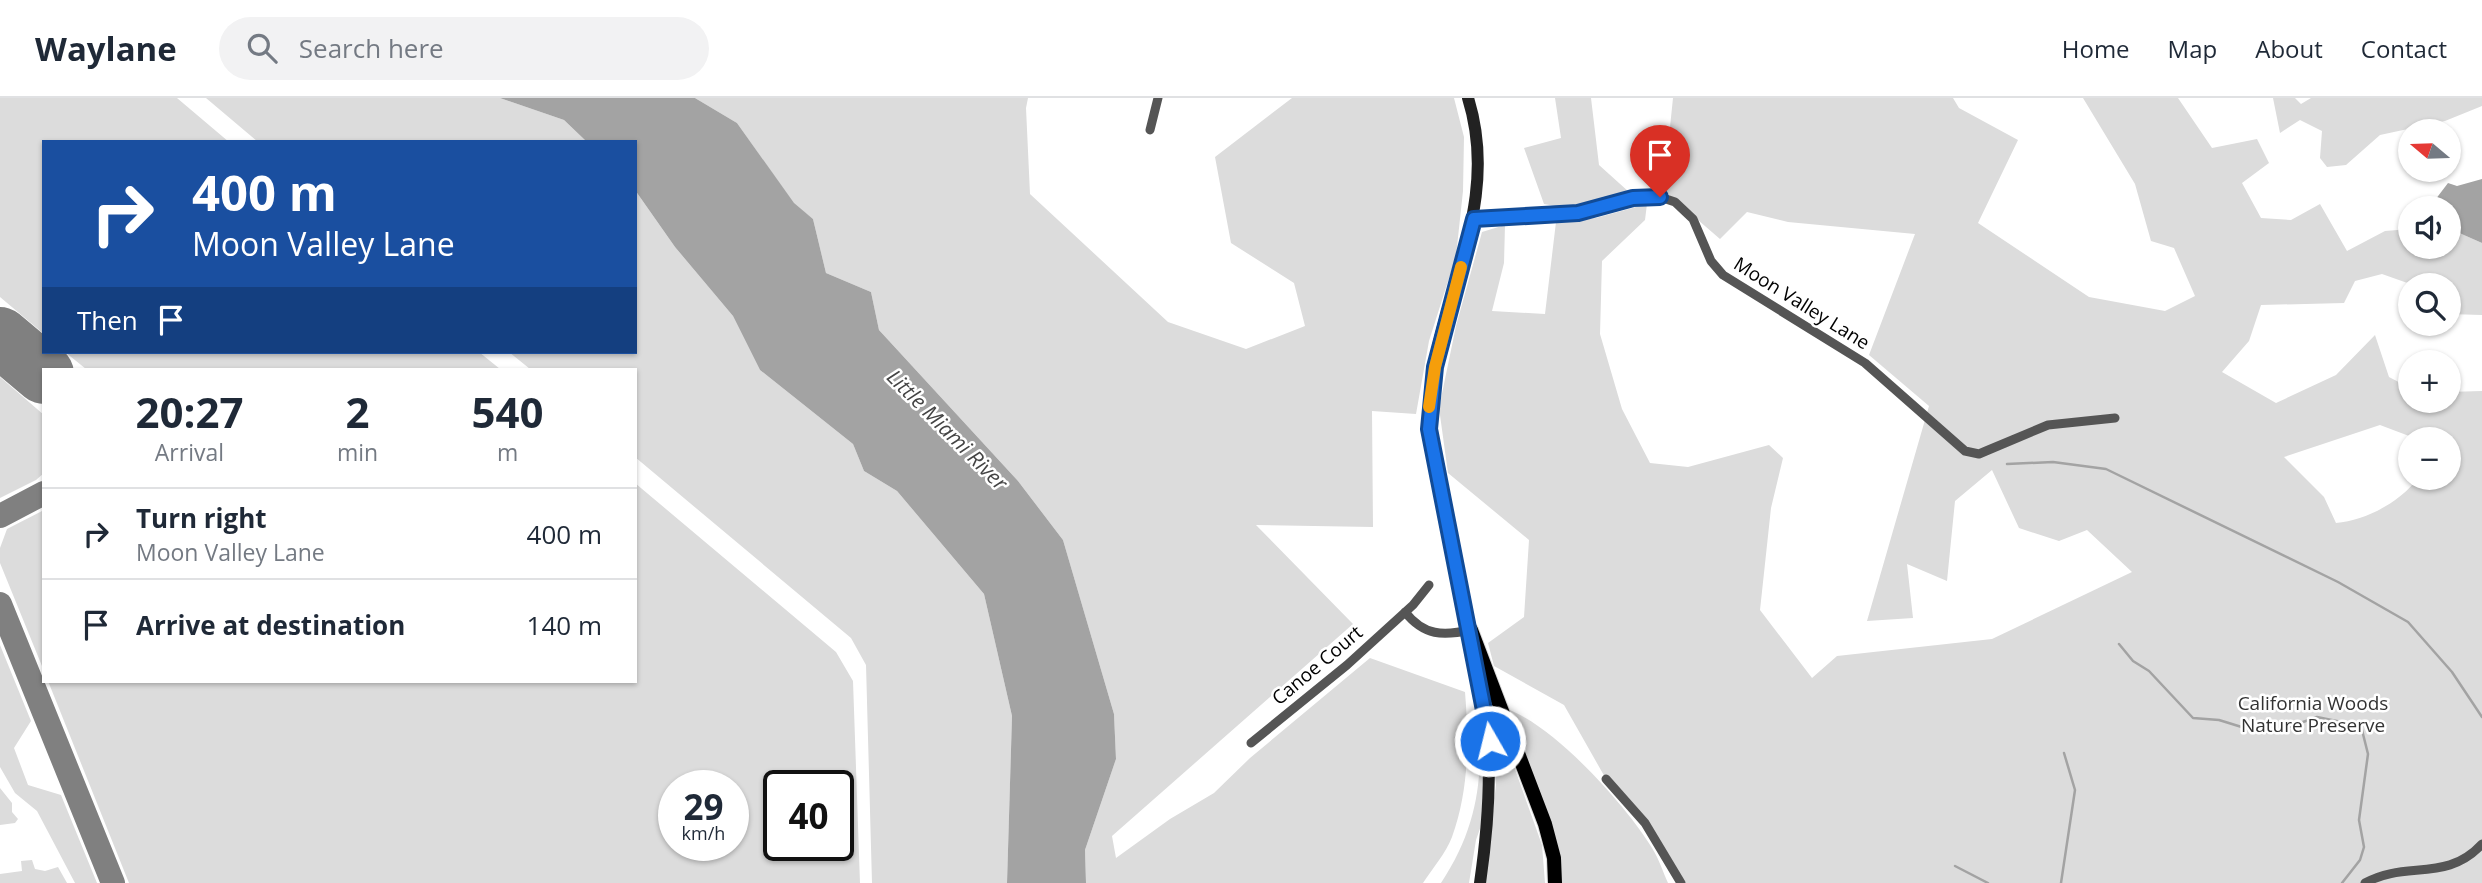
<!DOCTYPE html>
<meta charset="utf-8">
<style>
:root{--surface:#fff;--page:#f2f2f3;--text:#1f2937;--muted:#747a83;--line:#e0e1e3}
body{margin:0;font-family:"Open Sans",sans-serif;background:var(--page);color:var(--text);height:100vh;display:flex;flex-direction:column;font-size:26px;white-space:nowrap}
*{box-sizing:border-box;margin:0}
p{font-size:23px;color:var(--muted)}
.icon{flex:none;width:38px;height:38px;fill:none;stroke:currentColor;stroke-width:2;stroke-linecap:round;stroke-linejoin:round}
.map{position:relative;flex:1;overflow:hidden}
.details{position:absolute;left:42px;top:270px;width:595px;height:315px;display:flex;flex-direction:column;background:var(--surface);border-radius:0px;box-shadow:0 2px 5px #0004}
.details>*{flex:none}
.banner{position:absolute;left:42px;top:42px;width:595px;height:214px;border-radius:0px;box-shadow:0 2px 5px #0004;background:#1a4fa0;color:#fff;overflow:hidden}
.needle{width:46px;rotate:289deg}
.buttons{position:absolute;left:2398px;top:21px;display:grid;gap:14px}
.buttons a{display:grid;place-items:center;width:63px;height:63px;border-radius:50%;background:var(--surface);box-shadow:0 2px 5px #0004;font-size:35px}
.speed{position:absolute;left:658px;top:672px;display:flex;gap:14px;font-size:35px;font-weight:700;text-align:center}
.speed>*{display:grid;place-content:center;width:91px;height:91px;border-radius:50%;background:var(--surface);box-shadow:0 2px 5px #0004;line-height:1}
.speed small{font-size:18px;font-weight:400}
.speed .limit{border:4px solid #111;border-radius:10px;background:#fff;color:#111}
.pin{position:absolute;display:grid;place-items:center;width:60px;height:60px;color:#fff;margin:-72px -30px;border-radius:50% 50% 50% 0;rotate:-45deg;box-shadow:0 0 7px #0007}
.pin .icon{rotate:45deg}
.me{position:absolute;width:77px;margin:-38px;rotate:352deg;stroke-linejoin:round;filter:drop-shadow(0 0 5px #0008)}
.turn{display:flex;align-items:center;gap:24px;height:147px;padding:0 35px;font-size:32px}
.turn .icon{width:91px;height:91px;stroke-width:2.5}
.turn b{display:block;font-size:49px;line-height:60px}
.then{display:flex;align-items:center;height:66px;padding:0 35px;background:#0003;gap:14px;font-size:26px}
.eta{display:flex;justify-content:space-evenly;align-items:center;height:119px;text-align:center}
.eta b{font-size:42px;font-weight:700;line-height:49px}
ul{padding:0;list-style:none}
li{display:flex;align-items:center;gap:21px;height:91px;padding:0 35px;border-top:2px solid var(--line)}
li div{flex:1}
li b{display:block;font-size:26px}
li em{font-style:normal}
header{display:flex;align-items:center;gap:42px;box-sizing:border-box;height:98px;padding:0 35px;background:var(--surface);border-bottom:2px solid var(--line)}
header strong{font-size:33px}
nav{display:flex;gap:38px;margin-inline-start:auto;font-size:24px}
.search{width:490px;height:63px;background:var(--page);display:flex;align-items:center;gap:18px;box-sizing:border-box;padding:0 24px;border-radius:38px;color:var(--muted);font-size:26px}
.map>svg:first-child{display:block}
</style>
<header>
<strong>Waylane</strong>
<div class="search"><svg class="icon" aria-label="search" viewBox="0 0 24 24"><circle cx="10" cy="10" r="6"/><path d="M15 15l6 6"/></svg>Search here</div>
<nav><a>Home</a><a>Map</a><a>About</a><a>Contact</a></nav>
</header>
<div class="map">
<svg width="2482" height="785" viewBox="0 0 2482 785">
<rect width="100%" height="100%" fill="#fff"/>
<path fill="#dcdcdc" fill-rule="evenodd" d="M0,0H177L229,44H44V236L0,199Z
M206,0H500L564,22L587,44H258Z
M695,0H1028L1026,10L1030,96L1168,224L1246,251L1305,228L1294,185L1231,145L1215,59L1292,0H1454L1464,39L1463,93L1456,158L1429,243L1416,316L1372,313L1373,429L1256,427L1353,526L1112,738L1116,760L1170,721L1214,695L1250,660L1370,560L1465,594C1469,643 1469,692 1452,739C1446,755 1432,771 1423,785H1086L1085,752L1116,661L1114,616L1063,442L1018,383L879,232L871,194L826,175L813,121L794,106L737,25Z
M1555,0H1591L1599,67L1629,94L1567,110L1544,106L1524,50L1561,40Z
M1673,0H1953L1959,10L2018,42L1978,125L2089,199L2165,213L2195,198L2174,150L2151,143L2135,86L2083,0H2178L2212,50L2257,41L2269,65L2242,85L2261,120L2291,122L2320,106L2347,153L2385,133L2410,131V149H2448V130L2482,145V217L2448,216V187H2413L2382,176L2355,183L2344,205L2261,207L2249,243L2222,274L2276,305L2336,277L2375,237L2389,279L2410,290V303H2448V294L2482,293V785H1676L1652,739L1606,681L1564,607L1494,568L1488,545L1524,519L1529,442L1448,375L1439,310L1456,228L1482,134L1505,127L1504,165L1492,213L1545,216L1556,124L1596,120L1647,106L1645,122L1602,163L1600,236L1622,311L1650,365L1688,369L1769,347L1783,360L1771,410L1760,512L1812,580L1837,558L1992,541L2132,474L2087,432L2059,443L2019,430L1992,372L1955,403L1947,483L1907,466L1913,520L1867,523L1929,308L1869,257L1915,136L1788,124L1747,114L1720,141L1632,65L1670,29ZM2380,327L2417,341H2448V380H2418C2400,404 2367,422 2336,425L2324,399L2284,359Z
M2273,0H2295L2301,6L2311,0H2482V8L2445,23L2380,37L2346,67L2327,69L2320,60L2322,33L2300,22L2280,35Z
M635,92L675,149L733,218L760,272L853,346L864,373L897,393L984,496L1012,618L1007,785H872L866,567L851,540L635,359V271H530L509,254H635Z
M65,254H479L500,271H86Z
M0,279L44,317V375L36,382L0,400Z
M635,385L836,554L853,583L860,785H129L48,583H635ZM674,688H733V747H674ZM779,688H838V747H779Z
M44,412V573L0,465V450L7,431Z
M1464,545L1477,599L1484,660L1483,722L1476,742L1469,785H1441C1494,705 1483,634 1464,545Z
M0,547L31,623L14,650L28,687L61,697L97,785H75L37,713L15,695L0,669Z
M1504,610C1552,625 1626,707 1652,750C1659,761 1663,774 1668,785H1558Z
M1495,615L1542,747L1545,785H1485L1496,687L1491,616Z
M0,690L12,705V714L18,721L15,725L0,727Z
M32,762L35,771L45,773L58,769L67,785H0V776L22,773L21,763Z"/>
<path fill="#a3a3a3" d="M500,0H695L737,25L794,105L813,121L826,175L871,194L879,232L1018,383L1063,442L1114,616L1116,661L1085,752L1086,785H1007L1012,618L984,496L897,393L864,373L853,346L760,272L733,218L675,149L635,92V44H587L564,22Z
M2482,81V145L2448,130V110H2429L2448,85L2457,88Z"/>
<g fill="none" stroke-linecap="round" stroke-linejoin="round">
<path stroke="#a3a3a3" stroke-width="2.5" d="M2007,366L2053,364L2106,371L2338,484L2408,524L2452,574L2482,619
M2119,546L2133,563L2149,573L2193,620L2219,622L2261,635L2275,634L2317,619L2361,628L2368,656L2359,722L2364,749L2360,762L2342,785
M1955,768L1988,785
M2061,785L2075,692L2064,655"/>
<path stroke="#808080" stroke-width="24" d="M0,418L44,395
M0,506L113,785"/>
<path stroke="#808080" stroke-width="60" d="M0,239L44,276"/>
<defs>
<path id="primary" d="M1471,532L1545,726L1554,760L1555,785"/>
</defs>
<use href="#primary" stroke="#dbdbdb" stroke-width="16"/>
<path stroke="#555" stroke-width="9" d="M1150,32L1158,0
M1474,121L1578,115L1633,100L1660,99L1675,104L1693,121L1711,163L1723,177L1865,265L1965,353L1979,356L1986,353L2048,327L2115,320
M1405,514C1424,538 1443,538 1471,532
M1251,645L1347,567L1413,507L1429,487
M1606,681L1645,725L1681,785
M2365,785C2406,762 2446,785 2482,746"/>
<path stroke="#222" stroke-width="12" d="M1468,0C1503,112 1434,202 1429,310C1428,339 1436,366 1441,394C1451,439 1459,484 1470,528C1492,623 1494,689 1480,785"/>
<use href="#primary" stroke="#000" stroke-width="14"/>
</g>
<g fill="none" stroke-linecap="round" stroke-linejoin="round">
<defs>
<path id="route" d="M1490,643L1429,331L1435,269L1474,121L1578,115L1633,100L1660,99"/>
</defs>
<use href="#route" stroke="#114b97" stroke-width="18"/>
<use href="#route" stroke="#1a73e8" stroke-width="12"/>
<path stroke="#f59e0b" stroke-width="12" d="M1429,309L1435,269L1461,169"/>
</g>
<g text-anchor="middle" stroke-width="5" stroke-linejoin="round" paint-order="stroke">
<g font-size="19" fill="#000" stroke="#fff">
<text transform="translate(1802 205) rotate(32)" y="7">Moon Valley Lane</text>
<text transform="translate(1317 567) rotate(-40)" y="7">Canoe Court</text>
</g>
<g font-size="19" fill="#333" stroke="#fff">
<text x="2313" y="612">California Woods<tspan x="2313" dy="22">Nature Preserve</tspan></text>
</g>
<g font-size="21" font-style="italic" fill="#444" stroke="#fff">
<text transform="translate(947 332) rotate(45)" y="7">Little Miami River</text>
</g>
</g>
</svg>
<div class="buttons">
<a><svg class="needle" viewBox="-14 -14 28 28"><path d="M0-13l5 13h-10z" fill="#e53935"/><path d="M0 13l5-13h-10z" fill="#747a83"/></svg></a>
<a><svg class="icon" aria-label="sound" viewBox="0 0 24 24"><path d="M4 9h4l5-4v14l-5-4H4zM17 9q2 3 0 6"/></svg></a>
<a><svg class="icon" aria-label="search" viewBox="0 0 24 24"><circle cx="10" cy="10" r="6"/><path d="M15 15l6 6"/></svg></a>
<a>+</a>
<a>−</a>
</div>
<div class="speed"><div>29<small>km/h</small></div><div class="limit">40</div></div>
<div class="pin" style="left:1660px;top:99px;background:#d93025"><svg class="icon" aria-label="arrive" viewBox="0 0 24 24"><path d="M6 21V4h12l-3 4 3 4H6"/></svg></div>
<svg class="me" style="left:1490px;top:643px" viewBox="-20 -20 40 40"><circle r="17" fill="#1a73e8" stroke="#fff" stroke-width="3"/><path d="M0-11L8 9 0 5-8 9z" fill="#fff"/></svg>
<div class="banner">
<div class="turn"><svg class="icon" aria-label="right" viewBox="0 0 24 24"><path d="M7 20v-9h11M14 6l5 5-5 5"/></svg><div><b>400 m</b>Moon Valley Lane</div></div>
<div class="then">Then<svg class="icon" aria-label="arrive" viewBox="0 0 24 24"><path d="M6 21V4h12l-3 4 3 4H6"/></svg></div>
</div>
<section class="details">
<div class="eta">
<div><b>20:27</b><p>Arrival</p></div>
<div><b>2</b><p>min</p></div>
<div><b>540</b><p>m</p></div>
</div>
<ul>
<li><svg class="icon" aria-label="right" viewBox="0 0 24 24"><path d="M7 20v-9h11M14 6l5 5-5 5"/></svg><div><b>Turn right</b><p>Moon Valley Lane</p></div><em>400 m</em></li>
<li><svg class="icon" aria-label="arrive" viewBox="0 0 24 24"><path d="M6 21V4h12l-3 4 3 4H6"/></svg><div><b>Arrive at destination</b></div><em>140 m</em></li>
</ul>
</section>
</div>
